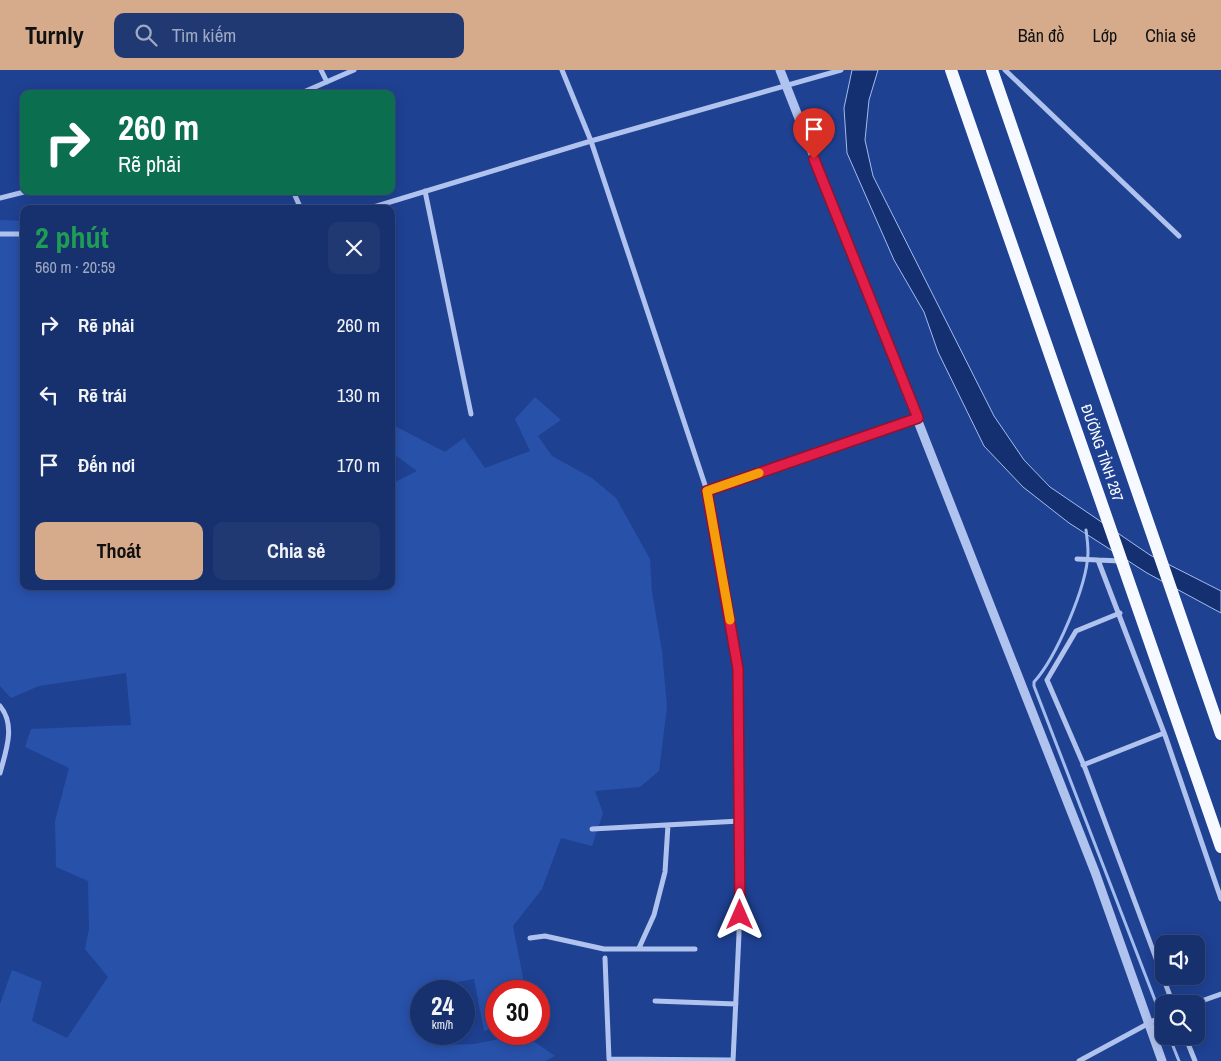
<!DOCTYPE html>
<html lang="vi">
<meta charset="utf-8">
<style>
:root{--surface:#17316e;--page:#203973;--text:#f1f3f6;--muted:#9ea9c2;--line:#364c81;--accent:#d6ab8b}
body{margin:0;font-family:"Archivo Narrow",sans-serif;background:var(--page);color:var(--text);height:100vh;display:flex;flex-direction:column;font-size:19px;white-space:nowrap}
*{box-sizing:border-box;margin:0}
p{font-size:16px;color:var(--muted)}
.icon{flex:none;width:28px;height:28px;fill:none;stroke:currentColor;stroke-width:2;stroke-linecap:round;stroke-linejoin:round}
.map{position:relative;flex:1;overflow:hidden}
.details{position:absolute;left:20px;top:135px;width:375px;height:385px;display:flex;flex-direction:column;background:var(--surface);border-radius:10px;box-shadow:0 2px 12px #0003,0 0 0 1px var(--line)}
.details>*{flex:none}
.hud{position:absolute;left:20px;top:20px;width:375px;height:105px;border-radius:10px;box-shadow:0 2px 12px #0003,0 0 0 1px var(--line);background:#0b6e4f;color:#fff;overflow:hidden}
.tools{position:absolute;left:1155px;top:865px;display:grid;gap:10px}
.tools a{display:grid;place-items:center;width:50px;height:50px;border-radius:10px;background:var(--surface);box-shadow:0 2px 12px #0003,0 0 0 1px var(--line);font-size:25px}
.speed{position:absolute;left:410px;top:910px;display:flex;gap:10px;font-size:25px;font-weight:700;text-align:center}
.speed>*{display:grid;place-content:center;width:65px;height:65px;border-radius:50%;background:var(--surface);box-shadow:0 2px 12px #0003,0 0 0 1px var(--line);line-height:1}
.speed small{font-size:12px;font-weight:400}
.speed .limit{border:8px solid #d22;background:#fff;color:#111}
.pin{position:absolute;display:grid;place-items:center;width:42px;height:42px;color:#fff;margin:-51px -21px;border-radius:50% 50% 50% 0;rotate:-45deg;box-shadow:0 0 5px #0007}
.pin .icon{rotate:45deg}
.me{position:absolute;width:55px;margin:-28px;rotate:0deg;stroke-linejoin:round;filter:drop-shadow(0 0 4px #0008)}
.turn{display:flex;align-items:center;gap:18px;height:105px;padding:0 15px;font-size:22px}
.turn .icon{width:65px;height:65px;stroke-width:2.5}
.turn b{display:block;font-size:35px;line-height:42px}
.round{display:grid;place-items:center;flex:none;width:52px;height:52px;border-radius:10px;background:var(--page)}
.head{display:flex;align-items:center;justify-content:space-between;height:85px;padding:0 15px}
h1{font-size:30px;font-weight:700;line-height:38px;color:#1e9e55}
.cta{display:flex;gap:10px;margin-top:auto;padding:10px 15px}
.cta a{flex:1;height:58px;border-radius:10px;background:var(--accent);color:#111;font-size:20px;font-weight:700;line-height:58px;text-align:center}
.cta a+a{background:var(--page);color:var(--text)}
ul{padding:0;list-style:none}
li{display:flex;align-items:center;gap:15px;height:70px;padding:0 15px}
li div{flex:1}
li b{display:block;font-size:19px}
li em{font-style:normal}
header{display:flex;align-items:center;gap:30px;box-sizing:border-box;height:70px;padding:0 25px;background:var(--accent);color:#111}
header strong{font-size:24px}
nav{display:flex;gap:28px;margin-inline-start:auto;font-size:18px}
.search{width:350px;height:45px;background:var(--page);display:flex;align-items:center;gap:12px;box-sizing:border-box;padding:0 18px;border-radius:10px;color:var(--muted);font-size:19px}
.map>svg:first-child{display:block}
</style>
<header>
<strong>Turnly</strong>
<div class="search"><svg class="icon" aria-label="search" viewBox="0 0 24 24"><circle cx="10" cy="10" r="6"/><path d="M15 15l6 6"/></svg>Tìm kiếm</div>
<nav><a>Bản đồ</a><a>Lớp</a><a>Chia sẻ</a></nav>
</header>
<div class="map">
<svg width="1221" height="991" viewBox="0 0 1221 991">
<rect width="100%" height="100%" fill="#1f4192"/>
<path fill="#2851aa" d="M0,150L24,151V516H391V414L417,401L391,382V354L445,382L464,368L485,398L530,381L515,349L535,327L561,350L538,366L552,386L592,408L616,428L650,489L652,522L662,581L667,637L659,701L640,717L595,721L603,743L592,776L561,768L542,819L513,856L524,913L523,921H496V957L484,961L474,909L423,918L424,921H421V964H438L442,975L475,974L523,964L555,986L545,991H0V934L12,900L42,912L32,951L67,968L108,907L85,879L89,859L88,811L56,797L55,751L69,698L25,677L31,659L131,655L126,603L39,616L11,628L0,616Z"/>
<path fill="#153070" stroke="#a3bcef" d="M852,0H878L869,30L865,70L873,106L994,346L1024,390L1050,417L1150,485L1221,521V543L1147,503L1069,453L1023,417L984,376L938,282L924,242L894,190L847,83L844,38Z"/>
<g fill="none" stroke-linecap="round" stroke-linejoin="round">
<path stroke="#a3bcef" stroke-width="3" d="M1086,460C1087,467 1088,475 1088,483C1087,516 1056,588 1034,612V616L1158,938
M1169,966L1179,991"/>
<path stroke="#b0c3ee" stroke-width="5" d="M321,0L327,12
M562,0L591,71L707,421L738,599L739,864L733,991
M1005,0L1179,166
M299,24L354,0
M293,121L301,139
M425,121L471,344
M0,128L28,121
M367,139L591,71L841,0
M0,164H24
M707,421L917,348
M1077,489L1098,490L1166,668L1221,829
M1098,490L1120,491
M1120,543L1076,561L1047,610L1085,698L1173,934
M0,636C16,655 6,681 0,703
M1083,695L1164,663
M592,759L740,751
M530,868L545,866L604,879H695
M639,878L654,845L665,802L668,755
M605,888L609,989L733,990
M655,931L736,934
M1193,934L1221,924
M1185,966L1195,991
M1079,991L1164,945"/>
<path stroke="#b0c3ee" stroke-width="9" d="M780,0L1095,802L1162,991"/>
<path stroke="#f6f9ff" stroke-width="12" d="M951,0L1221,777
M992,0L1221,664"/>
</g>
<g fill="none" stroke-linecap="round" stroke-linejoin="round">
<defs>
<path id="route" d="M740,845L738,599L707,421L918,348L814,89"/>
</defs>
<use href="#route" stroke="#92132f" stroke-width="12"/>
<use href="#route" stroke="#e11d48" stroke-width="9"/>
<path stroke="#f59e0b" stroke-width="9" d="M730,550L707,421L759,403"/>
</g>
<g text-anchor="middle" stroke-width="5" stroke-linejoin="round" paint-order="stroke">
<g font-size="15" fill="#fff" stroke="#1f4192">
<text transform="translate(1102 383) rotate(71)" y="5">ĐƯỜNG TỈNH 287</text>
</g>
</g>
</svg>
<div class="tools">
<a><svg class="icon" aria-label="sound" viewBox="0 0 24 24"><path d="M4 9h4l5-4v14l-5-4H4zM17 9q2 3 0 6"/></svg></a>
<a><svg class="icon" aria-label="search" viewBox="0 0 24 24"><circle cx="10" cy="10" r="6"/><path d="M15 15l6 6"/></svg></a>
</div>
<div class="speed"><div>24<small>km/h</small></div><div class="limit">30</div></div>
<div class="pin" style="left:814px;top:89px;background:#d93025"><svg class="icon" aria-label="arrive" viewBox="0 0 24 24"><path d="M6 21V4h12l-3 4 3 4H6"/></svg></div>
<svg class="me" style="left:740px;top:845px" viewBox="-20 -20 40 40"><path d="M0-17L14 15 0 8-14 15z" fill="#e11d48" stroke="#fff" stroke-width="4"/></svg>
<div class="hud">
<div class="turn"><svg class="icon" aria-label="right" viewBox="0 0 24 24"><path d="M7 20v-9h11M14 6l5 5-5 5"/></svg><div><b>260 m</b>Rẽ phải</div></div>
</div>
<section class="details">
<div class="head"><div><h1>2 phút</h1><p>560 m · 20:59</p></div><a class="round"><svg class="icon" aria-label="close" viewBox="0 0 24 24"><path d="M6 6l12 12M18 6L6 18"/></svg></a></div>
<ul>
<li><svg class="icon" aria-label="right" viewBox="0 0 24 24"><path d="M7 20v-9h11M14 6l5 5-5 5"/></svg><div><b>Rẽ phải</b></div><em>260 m</em></li>
<li><svg class="icon" aria-label="left" viewBox="0 0 24 24"><path d="M17 20v-9H6M10 6l-5 5 5 5"/></svg><div><b>Rẽ trái</b></div><em>130 m</em></li>
<li><svg class="icon" aria-label="arrive" viewBox="0 0 24 24"><path d="M6 21V4h12l-3 4 3 4H6"/></svg><div><b>Đến nơi</b></div><em>170 m</em></li>
</ul>
<div class="cta"><a>Thoát</a><a>Chia sẻ</a></div>
</section>
</div>
